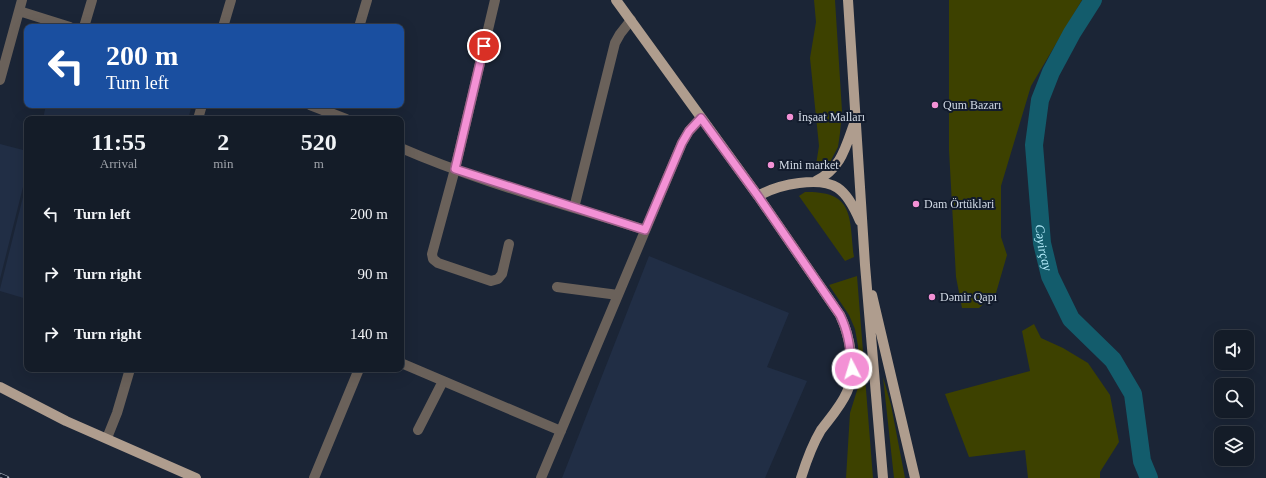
<!DOCTYPE html>
<meta charset="utf-8">
<style>
:root{--surface:#141c28;--page:#1d2530;--text:#f1f3f6;--muted:#9da1a8;--line:#333a45}
body{margin:0;font-family:"Times New Roman",serif;background:var(--page);color:var(--text);height:100vh;display:flex;flex-direction:column;font-size:15px;white-space:nowrap}
*{box-sizing:border-box;margin:0}
p{font-size:13px;color:var(--muted)}
.icon{flex:none;width:22px;height:22px;fill:none;stroke:currentColor;stroke-width:2;stroke-linecap:round;stroke-linejoin:round}
.map{position:relative;flex:1;overflow:hidden}
.panel{position:absolute;left:24px;top:116px;width:380px;height:256px;display:flex;flex-direction:column;background:var(--surface);border-radius:8px;box-shadow:0 4px 16px #0002,0 0 0 1px var(--line)}
.panel>*{flex:none}
.banner{position:absolute;left:24px;top:24px;width:380px;height:84px;border-radius:8px;box-shadow:0 4px 16px #0002,0 0 0 1px var(--line);background:#1a4fa0;color:#fff;overflow:hidden}
.fabs{position:absolute;left:1214px;top:330px;display:grid;gap:8px}
.fabs a{display:grid;place-items:center;width:40px;height:40px;border-radius:8px;background:var(--surface);box-shadow:0 4px 16px #0002,0 0 0 1px var(--line);font-size:20px}
.pin{position:absolute;display:grid;place-items:center;width:34px;height:34px;color:#fff;margin:-17px;border:2px solid #fff;border-radius:50%;box-shadow:0 1px 4px #0007}
.me{position:absolute;width:44px;margin:-22px;rotate:355deg;stroke-linejoin:round;filter:drop-shadow(0 0 3px #0008)}
.turn{display:flex;align-items:center;gap:14px;height:84px;padding:0 16px;font-size:18px}
.turn .icon{width:52px;height:52px;stroke-width:2.5}
.turn b{display:block;font-size:28px;line-height:34px}
.eta{display:flex;justify-content:space-evenly;align-items:center;height:68px;text-align:center}
.eta b{font-size:24px;font-weight:600;line-height:28px}
ul{padding:0;list-style:none}
li{display:flex;align-items:center;gap:12px;height:60px;padding:0 16px}
li div{flex:1}
li b{display:block;font-size:15px}
li em{font-style:normal}
.map>svg:first-child{display:block}
</style>
<div class="map">
<svg width="1266" height="478" viewBox="0 0 1266 478">
<rect width="100%" height="100%" fill="#1b2536"/>
<path fill="#212e45" d="M46,105H192L188,119H43Z
M0,144L27,151V171L0,279Z
M27,181V299L0,291V289Z
M649,256L789,313L767,367L807,381L765,478H562Z"/>
<path fill="#3d4100" d="M814,0H835L842,111L840,133L838,147L830,162L820,171H815L819,146L810,58L816,22Z
M926,0H1082L1031,86L1001,186V237L1007,255L996,293L979,308H962L956,277L949,150V0Z
M805,192C855,191 849,217 854,257L845,261L799,196Z
M857,276L873,478H846L850,413L859,384L858,346L855,329L849,315L829,285Z
M1034,324L1041,338L1063,348L1088,363L1110,395L1119,442L1100,472V478H1028L1025,450L969,457L945,394L1030,371L1022,331Z
M883,377L891,405L905,478H894Z"/>
<g fill="none" stroke-linecap="round" stroke-linejoin="round">
<path stroke="#135c6c" stroke-width="18" id="s1" d="M1093,0L1072,33L1051,72L1040,100L1034,145L1042,243L1050,276L1071,319L1113,360L1133,394L1142,461L1149,478"/>
<path stroke="#6a615a" stroke-width="10" d="M495,0L455,169L432,254L433,259L438,263L491,281L498,279L502,274L509,244
M19,11L70,27
M84,27L92,0
M223,27L231,0
M359,27L367,0
M0,80L22,0
M310,105L346,119
M198,119L202,105
M401,148C479,182 564,204 645,230
M574,208L615,43L620,34L631,20
M557,287L618,295
M401,363L561,431
M418,430L443,381
M107,438L117,413L130,369
M314,478L359,369
M541,478L682,143L689,131L701,118"/>
<path stroke="#af9d8e" stroke-width="10" d="M616,0L758,196L840,315C850,336 857,371 847,392C841,406 830,418 821,430C812,445 806,462 801,478
M848,0L865,265L883,478
M816,181C841,168 845,149 854,124
M758,196C772,188 783,185 799,183C834,178 846,188 860,221
M872,295L915,478
M0,387L66,421L196,478"/>
<defs>
<path id="rail" d="M0,475L7,478"/>
</defs>
<use href="#rail" stroke="#aab3bf" stroke-width="4.5"/>
<use href="#rail" stroke="#121b2c" stroke-width="3" stroke-dasharray="9" stroke-linecap="butt"/>
</g>
<g fill="none" stroke-linecap="round" stroke-linejoin="round">
<defs>
<path id="route" d="M484,46L455,169L645,230L682,143L689,131L701,118L758,196L840,315C849,333 850,349 852,369"/>
</defs>
<use href="#route" stroke="#9e5e8a" stroke-width="10"/>
<use href="#route" stroke="#f391d5" stroke-width="7"/>
</g>
<g fill="#f391d5" stroke="#121b2c" stroke-width="1.5">
<circle cx="935" cy="105" r="4"/>
<circle cx="790" cy="117" r="4"/>
<circle cx="771" cy="165" r="4"/>
<circle cx="916" cy="204" r="4"/>
<circle cx="932" cy="297" r="4"/>
</g>
<g text-anchor="middle" stroke-width="4" stroke-linejoin="round" paint-order="stroke">
<g font-size="12" fill="#d2dae5" stroke="#121b2c" text-anchor="start">
<text x="943" y="109">Qum Bazarı</text>
<text x="798" y="121">İnşaat Malları</text>
<text x="779" y="169">Mini market</text>
<text x="924" y="208">Dam Örtükləri</text>
<text x="940" y="301">Dəmir Qapı</text>
</g>
<g font-size="13" font-style="italic" fill="#b7eefd" stroke="#121b2c">
<text dy="5" stroke="none"><textPath href="#s1" startOffset="262">Cəyirçay</textPath></text>
</g>
</g>
</svg>
<div class="fabs">
<a><svg class="icon" aria-label="sound" viewBox="0 0 24 24"><path d="M4 9h4l5-4v14l-5-4H4zM17 9q2 3 0 6"/></svg></a>
<a><svg class="icon" aria-label="search" viewBox="0 0 24 24"><circle cx="10" cy="10" r="6"/><path d="M15 15l6 6"/></svg></a>
<a><svg class="icon" aria-label="layers" viewBox="0 0 24 24"><path d="M12 4l9 5-9 5-9-5zM3 14l9 5 9-5"/></svg></a>
</div>
<div class="pin" style="left:484px;top:46px;background:#d93025"><svg class="icon" aria-label="arrive" viewBox="0 0 24 24"><path d="M6 21V4h12l-3 4 3 4H6"/></svg></div>
<svg class="me" style="left:852px;top:369px" viewBox="-20 -20 40 40"><circle r="17" fill="#f391d5" stroke="#fff" stroke-width="3"/><path d="M0-11L8 9 0 5-8 9z" fill="#fff"/></svg>
<div class="banner">
<div class="turn"><svg class="icon" aria-label="left" viewBox="0 0 24 24"><path d="M17 20v-9H6M10 6l-5 5 5 5"/></svg><div><b>200 m</b>Turn left</div></div>
</div>
<section class="panel">
<div class="eta">
<div><b>11:55</b><p>Arrival</p></div>
<div><b>2</b><p>min</p></div>
<div><b>520</b><p>m</p></div>
</div>
<ul>
<li><svg class="icon" aria-label="left" viewBox="0 0 24 24"><path d="M17 20v-9H6M10 6l-5 5 5 5"/></svg><div><b>Turn left</b></div><em>200 m</em></li>
<li><svg class="icon" aria-label="right" viewBox="0 0 24 24"><path d="M7 20v-9h11M14 6l5 5-5 5"/></svg><div><b>Turn right</b></div><em>90 m</em></li>
<li><svg class="icon" aria-label="right" viewBox="0 0 24 24"><path d="M7 20v-9h11M14 6l5 5-5 5"/></svg><div><b>Turn right</b></div><em>140 m</em></li>
</ul>
</section>
</div>
